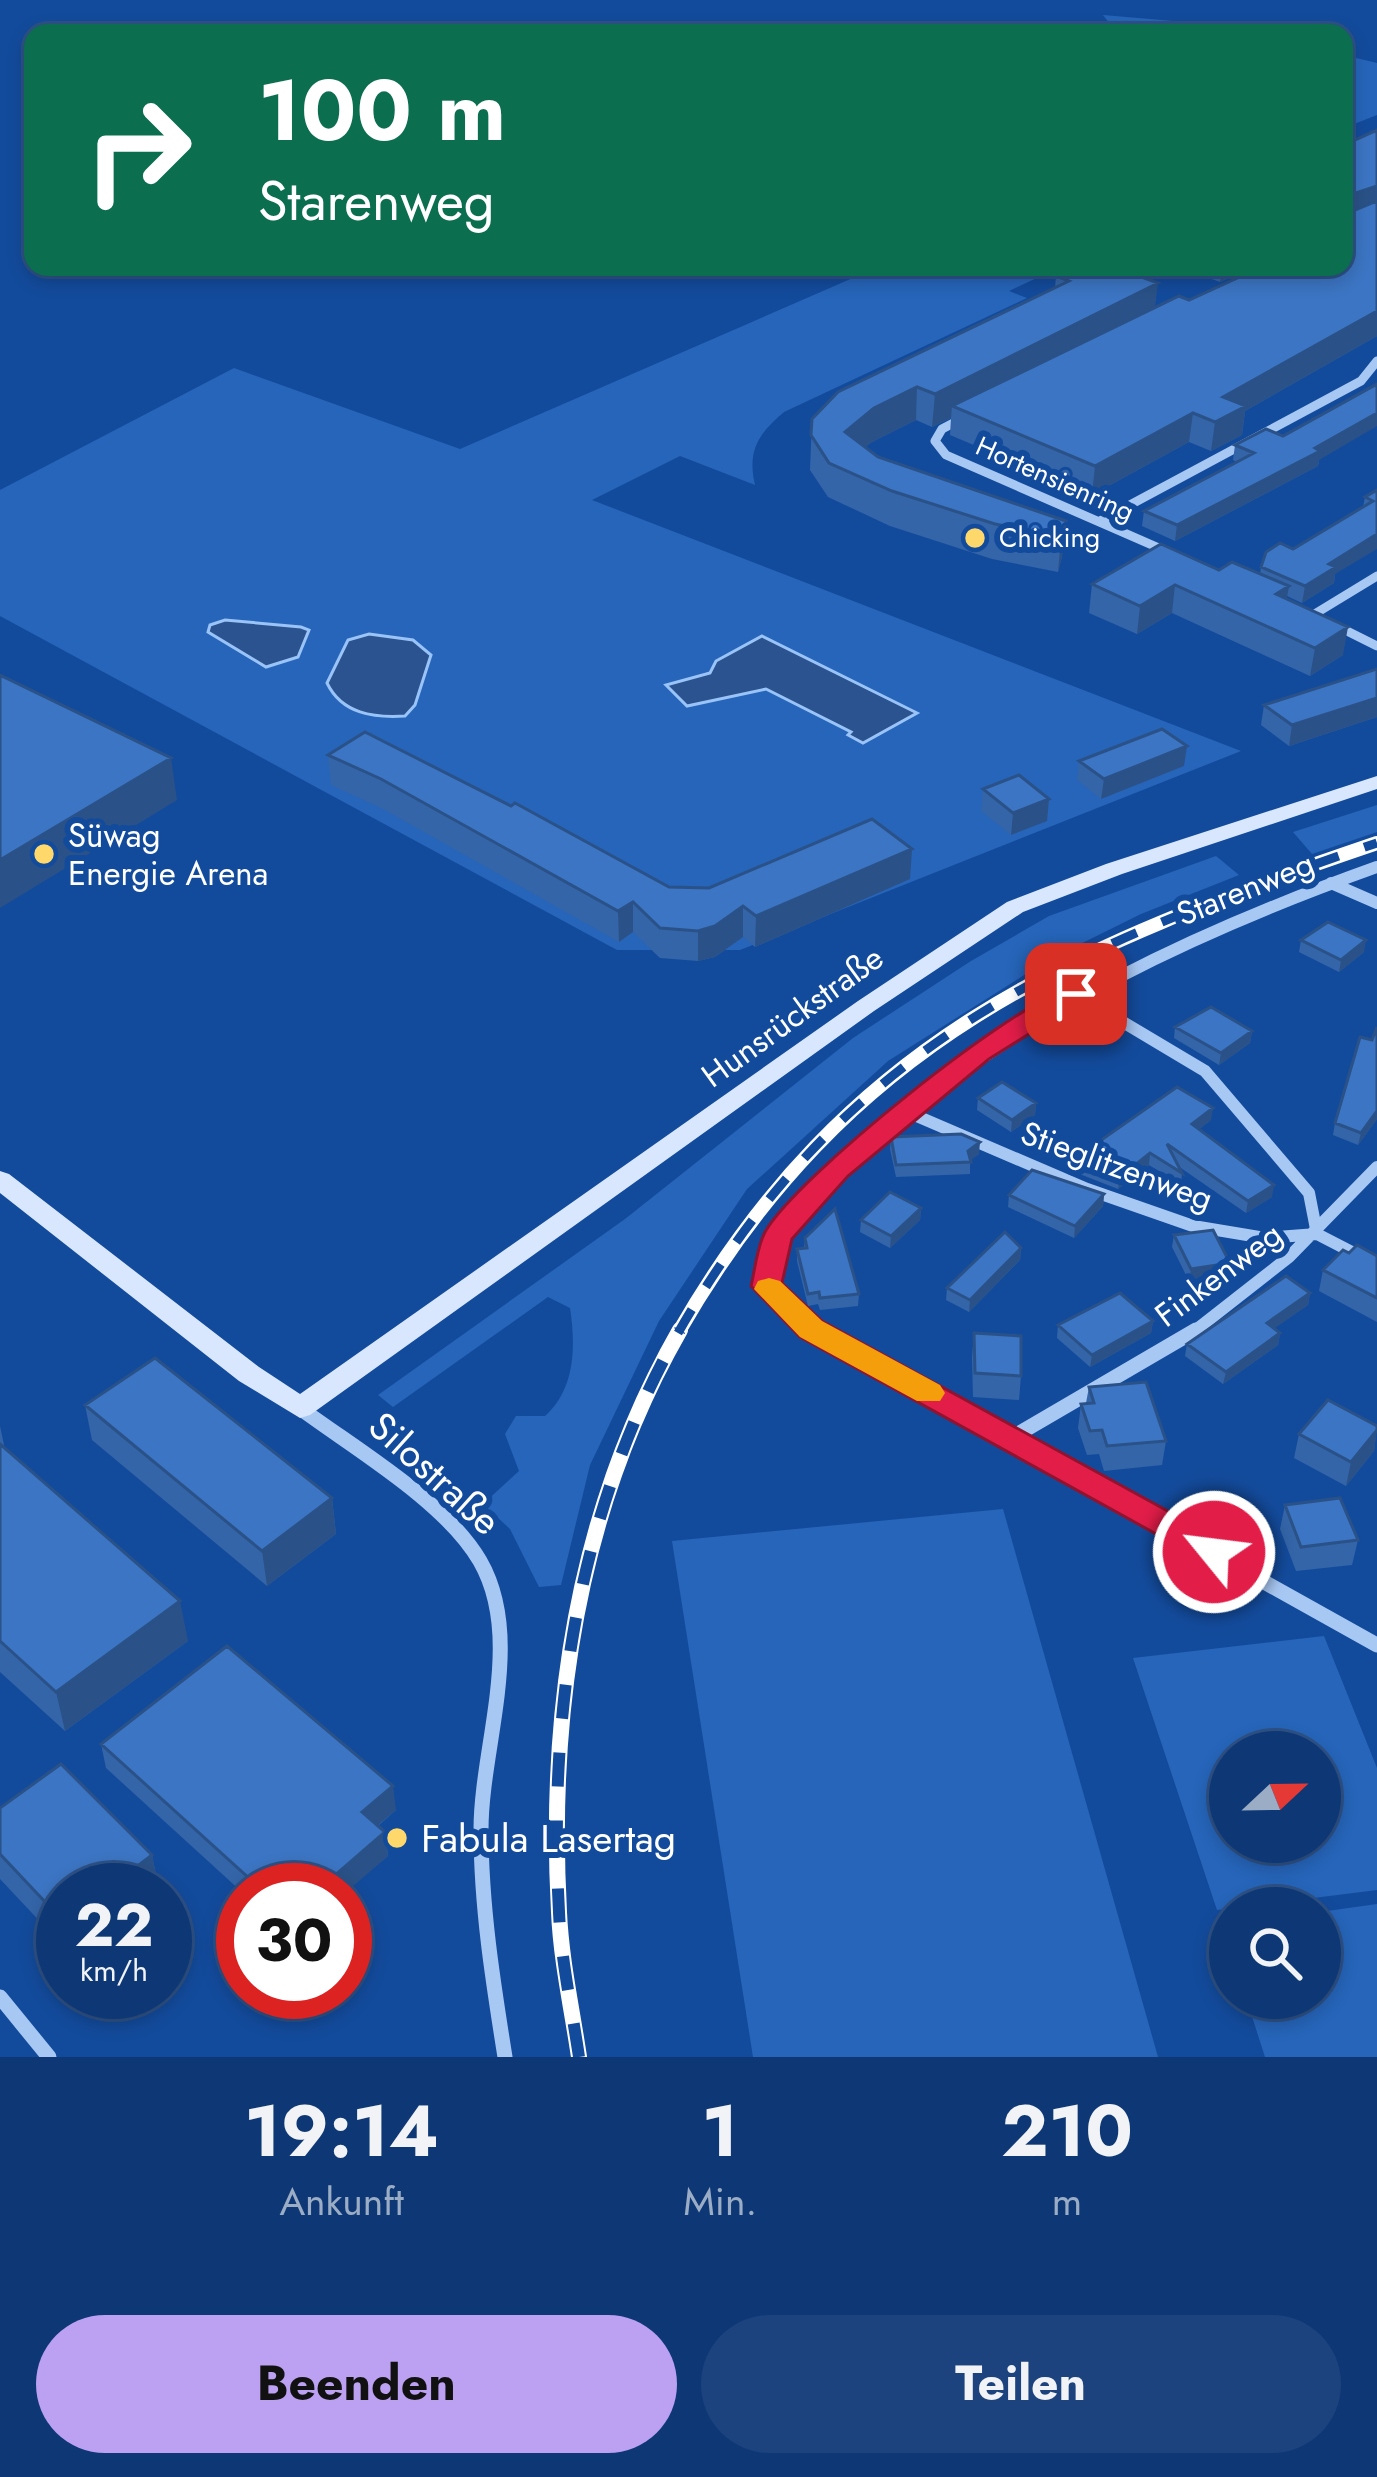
<!DOCTYPE html>
<html lang="de">
<meta charset="utf-8">
<style>
:root{--surface:#0e3875;--page:#1c437d;--text:#f1f3f6;--muted:#9bacc5;--line:#2e5287;--accent:#bca0f2}
body{margin:0;font-family:Jost,sans-serif;background:var(--page);color:var(--text);height:100vh;display:flex;flex-direction:column;font-size:45px;white-space:nowrap}
*{box-sizing:border-box;margin:0}
p{font-size:39px;color:var(--muted)}
.icon{flex:none;width:66px;height:66px;fill:none;stroke:currentColor;stroke-width:2;stroke-linecap:round;stroke-linejoin:round}
.map{position:relative;height:2057px;overflow:hidden}
.details{display:flex;flex-direction:column;background:var(--surface);flex:1}
.details>*{flex:none}
.top-card{position:absolute;left:24px;top:24px;width:1329px;height:252px;border-radius:24px;box-shadow:0 6px 18px #0003,0 0 0 3px var(--line);background:#0b6e4f;color:#fff;overflow:hidden}
.needle{width:78px;rotate:68deg}
.controls{position:absolute;left:1209px;top:1731px;display:grid;gap:24px}
.controls a{display:grid;place-items:center;width:132px;height:132px;border-radius:50%;background:var(--surface);box-shadow:0 6px 18px #0003,0 0 0 3px var(--line);font-size:60px}
.speed{position:absolute;left:36px;top:1863px;display:flex;gap:24px;font-size:60px;font-weight:700;text-align:center}
.speed>*{display:grid;place-content:center;width:156px;height:156px;border-radius:50%;background:var(--surface);box-shadow:0 6px 18px #0003,0 0 0 3px var(--line);line-height:1}
.speed small{font-size:30px;font-weight:400}
.speed .limit{border:18px solid #d22;background:#fff;color:#111}
.pin{position:absolute;display:grid;place-items:center;width:102px;height:102px;color:#fff;margin:-51px;border-radius:24px;box-shadow:0 6px 18px #0006}
.me{position:absolute;width:132px;margin:-66px;rotate:299deg;stroke-linejoin:round;filter:drop-shadow(0 0 9px #0008)}
.turn{display:flex;align-items:center;gap:42px;height:252px;padding:0 36px;font-size:54px}
.turn .icon{width:156px;height:156px;stroke-width:2.5}
.turn b{display:block;font-size:84px;line-height:102px}
.eta{display:flex;justify-content:space-evenly;align-items:center;height:204px;text-align:center}
.eta b{font-size:72px;font-weight:700;line-height:84px}
.primary-button{display:flex;gap:24px;margin-top:auto;padding:24px 36px}
.primary-button a{flex:1;height:138px;border-radius:72px;background:var(--accent);color:#111;font-size:48px;font-weight:700;line-height:138px;text-align:center}
.primary-button a+a{background:var(--page);color:var(--text)}
.map>svg:first-child{display:block}
</style>
<div class="map">
<svg width="1377" height="2057" viewBox="0 0 1377 2057">
<rect width="100%" height="100%" fill="#134b9c"/>
<path fill="#2665ba" fill-rule="evenodd" d="M1103,15L1244,27L1254,33H1117Z
M1344,55L1377,63V115L1344,128Z
M878,267H1060L1009,291L1027,298L784,412C758,434 747,451 755,485L680,456L592,500L1241,751L740,950H617L0,616V490L234,368L460,449Z
M1377,805V832L1312,854L1293,832Z
M1216,856L1239,875L1141,914L1048,960L888,1061L747,1189L659,1321L590,1465L561,1585L539,1587L510,1529L483,1504L519,1471L505,1434L516,1416H545C575,1389 576,1347 570,1308L548,1297L393,1407L378,1395L625,1219L853,1038L971,961L1049,916Z
M1003,1509L1158,2057H753L672,1541Z
M1324,1636L1377,1768V1890L1217,1910L1133,1658ZM1230,1752H1320V1842H1230Z
M1377,1904V2057H1265L1246,1998H1320V1912Z"/>
<path fill="#2a538f" stroke="#9ac3f7" stroke-width="3" d="M225,620L301,627L309,630L298,657L266,667L208,632L210,625Z
M369,634L413,640L431,655L415,705L405,716C374,718 342,714 327,683L348,640Z
M762,636L917,713L863,743L848,735L851,732L766,689L687,706L666,685L710,673L716,661Z"/>
<g fill="none" stroke-linecap="round" stroke-linejoin="round">
<path stroke="#a8c8f4" stroke-width="9" d="M963,418L942,429L935,441L946,455L1168,552
M1100,521L1361,381L1377,361
M1313,615L1377,576
M1335,625L1377,646"/>
<path stroke="#a8c8f4" stroke-width="12" d="M1331,883L1377,903
M1076,994L1205,1071L1309,1193L1317,1234
M905,1111L1087,1189L1193,1226L1265,1238L1317,1234L1377,1265
M818,1333L767,1286C770,1268 771,1248 780,1233C805,1192 848,1159 885,1130C1032,1009 1198,931 1377,867
M1192,1333L1289,1257L1377,1167"/>
<path stroke="#a8c8f4" stroke-width="15" d="M813,1330L1377,1645
M300,1408C355,1449 445,1501 480,1561C525,1639 481,1746 481,1830C481,1906 493,1982 505,2057
M1011,1438L1196,1330
M0,1997L49,2057"/>
<path fill="#d8e7fd" fill-rule="evenodd" d="M1377,776V789L1122,874L1023,912L874,1011L310,1415L300,1418L239,1381L0,1193V1171L9,1174L259,1367L300,1394L858,1001L1007,902L1106,864Z"/>
<defs>
<path id="rail-far1" d="M678,1333C847,1038 1070,947 1377,843"/>
<path id="rail" d="M579,2057C572,2009 561,1960 559,1912C548,1710 578,1508 680,1330"/>
</defs>
<use href="#rail-far1" stroke="#fff" stroke-width="14"/>
<use href="#rail" stroke="#fff" stroke-width="16"/>
<use href="#rail-far1" stroke="#134b9c" stroke-width="9" stroke-dasharray="27" stroke-linecap="butt"/>
<use href="#rail" stroke="#134b9c" stroke-width="12" stroke-dasharray="34" stroke-linecap="butt"/>
</g>
<path fill="#3465a8" d="M1377,130V336L1245,411L1242,435L1211,451L1189,442L1092,495L950,435L951,418L932,427L916,420L872,442L865,447L878,457L1066,521L1062,556L1058,572L992,559L890,526L828,497L810,470L812,419L1055,288L1056,276L1155,307L1189,300L1244,275V272L1220,282L1178,267H1344V145Z
M1235,445L1319,460L1318,466L1175,541L1142,526L1144,511L1237,462L1233,460Z
M1377,490L1335,574L1334,583L1302,603L1287,596L1286,599L1343,655L1310,676L1172,613L1137,634L1089,613L1092,584L1219,570L1260,574L1261,567L1363,507L1365,497Z
M1377,669V717L1289,746L1261,725L1264,705Z
M328,755L669,887L709,888L910,879L755,947L743,937L715,957L698,961L660,958L633,932L619,942L383,809L331,785Z
M1079,761L1184,766L1101,799L1077,780Z
M983,789L1049,799L1047,821L1011,835L981,811Z
M1301,940L1364,952L1339,972L1299,952Z
M1175,1027L1252,1031L1250,1043L1219,1065L1174,1038Z
M978,1098L1036,1103L1035,1115L1011,1132L977,1110Z
M1377,1119L1358,1145L1333,1135L1335,1123Z
M1211,1120L1199,1129L1272,1197L1246,1213L1178,1166L1182,1173L1181,1185L1149,1165L1118,1189L1072,1171L1074,1159Z
M891,1137L979,1154L970,1160V1174L896,1177L890,1149Z
M1104,1194L1103,1206L1074,1238L1008,1207L1009,1195Z
M921,1208L920,1220L890,1248L860,1232L861,1220Z
M1174,1235L1230,1263L1228,1275L1189,1281L1172,1247Z
M805,1238L859,1294L858,1306L820,1310L818,1304L808,1306L797,1261V1249L804,1248Z
M1021,1248L1020,1260L969,1312L946,1300L947,1288Z
M1349,1253L1377,1256V1322L1319,1291L1323,1270Z
M1310,1293L1308,1305L1274,1328L1280,1333L1278,1345L1223,1384L1185,1356L1187,1344Z
M1153,1321L1151,1333L1090,1367L1057,1338L1058,1325Z
M974,1333L1021,1376L1019,1400L973,1397L972,1357Z
M1089,1387L1166,1441L1162,1465L1104,1471L1099,1454L1087,1455L1078,1428L1081,1404L1086,1403Z
M85,1405L332,1498L336,1534L267,1586L92,1440Z
M0,1426L4,1445L3,1446L188,1641L65,1731L0,1672Z
M1377,1426L1374,1451L1346,1486L1294,1458L1299,1434Z
M1285,1505L1358,1540L1352,1565L1296,1571L1280,1529Z
M101,1744L396,1810L378,1826L385,1832L388,1856L345,1890H243V1893L106,1768Z
M0,1808L152,1855L159,1890H63V1946L0,1879Z"/>
<path fill="#2a5288" d="M1377,186V210L1344,221V197Z
M1222,267H1245L1244,272L1220,282Z
M1158,283L1154,315L952,406L951,418L932,427L935,394Z
M1377,311V336L1245,411L1242,435L1211,451L1215,422L1223,397Z
M917,387L916,420L872,442L844,466L845,432L874,408Z
M1193,413L1189,442L1092,495L1095,466Z
M1377,413V426L1319,460L1318,466L1175,541L1177,525Z
M1066,521L1062,556L1058,572L1061,537Z
M1377,534V549L1335,574L1334,583L1302,603L1305,586L1329,564Z
M1175,585L1172,613L1137,634L1140,606Z
M1289,586L1284,615L1276,594Z
M1348,627L1343,655L1310,676L1315,648Z
M1377,698V717L1289,746L1292,725Z
M1187,746L1184,766L1101,799L1104,779Z
M171,758L177,800L0,908V860Z
M1049,799L1047,821L1011,835L1013,813Z
M912,849L910,879L755,947L756,916Z
M633,902V932L619,942L618,911Z
M743,906V937L715,957L698,961V931Z
M1366,940L1364,952L1339,972L1341,960Z
M1252,1031L1250,1043L1219,1065L1221,1053Z
M1036,1103L1035,1115L1011,1132L1012,1120Z
M1213,1108L1211,1120L1190,1136L1192,1124Z
M1377,1111V1119L1358,1145L1361,1133Z
M980,1142L979,1154L967,1163L968,1151Z
M1150,1153L1149,1165L1118,1189L1120,1177Z
M1274,1185L1272,1197L1246,1213L1248,1201Z
M1104,1194L1103,1206L1074,1238L1075,1226Z
M921,1208L920,1220L890,1248L891,1236Z
M1021,1248L1020,1260L969,1312L970,1300Z
M1230,1263L1228,1275L1189,1281L1191,1269Z
M1310,1293L1308,1305L1265,1335L1267,1323Z
M1153,1321L1151,1333L1090,1367L1092,1355Z
M1280,1333L1278,1345L1223,1384L1226,1372Z
M1377,1430L1374,1451L1346,1486L1351,1462Z
M332,1498L336,1534L267,1586L262,1551Z
M180,1601L188,1641L65,1731L56,1692Z
M393,1786L396,1810L365,1836L362,1812Z
M385,1832L388,1856L345,1893V1890H318Z
M152,1855L159,1890H106Z"/>
<path fill="#3c75c3" stroke="#2a5288" stroke-width="3" d="M1377,130V186L1344,197V158L1347,157L1344,156V145Z
M1377,201V311L1223,397L1246,406L1215,422L1193,413L1095,466L952,406L1179,296L1189,300L1259,268L1256,267H1344V209L1350,212Z
M1077,267H1114L1158,283L935,394L917,387L874,408L845,432L878,457L1066,521L1061,537L995,524L892,491L829,463L811,435L812,419L838,392L1069,281L1056,276Z
M1377,384V413L1315,448L1320,451L1177,525L1144,511L1254,453L1235,445L1266,429L1283,436Z
M1377,490V534L1329,564L1336,567L1305,586L1261,567L1266,552L1280,543L1293,549L1373,501L1365,497Z
M1161,544L1219,570L1232,562L1289,586L1276,594L1348,627L1315,648L1175,585L1140,606L1092,584Z
M1377,669V698L1292,725L1264,705Z
M0,675L171,758L0,860Z
M1162,729L1187,746L1104,779L1079,761Z
M365,732L511,806L515,803L669,887L709,888L872,819L912,849L756,916L743,906L715,926L698,931L660,928L633,902L618,911L381,779L328,755Z
M1019,775L1049,799L1013,813L983,789Z
M1328,922L1366,940L1341,960L1301,940Z
M1211,1007L1252,1031L1221,1053L1175,1027Z
M1377,1027V1111L1361,1133L1335,1123L1360,1037L1372,1040Z
M1002,1082L1036,1103L1012,1120L978,1098Z
M1177,1087L1213,1108L1192,1124L1274,1185L1248,1201L1167,1144L1182,1173L1150,1153L1120,1177L1074,1159Z
M961,1134L980,1142L968,1151L971,1162L896,1165L891,1137Z
M1032,1170L1104,1194L1075,1226L1009,1195Z
M890,1192L921,1208L891,1236L861,1220Z
M835,1209L859,1294L820,1298L819,1292L808,1294L797,1249L807,1248L805,1238Z
M1213,1230L1230,1263L1191,1269L1174,1235Z
M1005,1232L1021,1248L970,1300L947,1288Z
M1357,1245L1377,1256V1298L1323,1270L1343,1250L1349,1253Z
M1286,1276L1310,1293L1267,1323L1280,1333L1226,1372L1187,1344Z
M1120,1293L1153,1321L1092,1355L1058,1325Z
M974,1333L1021,1336V1376L975,1373Z
M155,1358L332,1498L262,1551L85,1405Z
M1146,1382L1166,1441L1107,1446L1102,1430L1090,1431L1081,1404L1094,1403L1089,1387Z
M1328,1400L1377,1426V1430L1351,1462L1299,1434Z
M0,1444L180,1601L56,1692L0,1641Z
M1340,1498L1358,1540L1301,1547L1285,1505Z
M227,1646L393,1786L362,1812L385,1832L318,1890H262L101,1744Z
M61,1764L152,1855L106,1890H63V1921L0,1854V1808Z"/>
<path fill="#e11d48" stroke="#92132f" stroke-width="3" d="M1076,985L1085,988L1089,994L1085,999L989,1059L848,1176L792,1239L782,1283L822,1321L1226,1543L1231,1552L1226,1562L1214,1566L800,1337L751,1286C755,1269 757,1247 765,1232C796,1177 1015,1001 1076,985Z"/>
<path fill="#f59e0b" d="M769,1278L780,1281L822,1321L940,1385L945,1393L940,1401H917L800,1337L754,1289L758,1281Z"/>
<g fill="#ffd86b" stroke="#134b9c" stroke-width="4.5">
<circle cx="975" cy="538" r="12"/>
<circle cx="44" cy="854" r="12"/>
<circle cx="397" cy="1838" r="12"/>
</g>
<g text-anchor="middle" stroke-width="12" stroke-linejoin="round" paint-order="stroke">
<g font-size="27" fill="#fff" stroke="#134b9c">
<text transform="translate(1055 479) rotate(24)" y="9">Hortensienring</text>
</g>
<g font-size="27" fill="#fff" stroke="#134b9c" text-anchor="start">
<text x="999" y="547">Chicking</text>
</g>
<g font-size="33" fill="#fff" stroke="#134b9c" text-anchor="start">
<text x="68" y="847">Süwag<tspan x="68" dy="38">Energie Arena</tspan></text>
</g>
<g font-size="33" fill="#fff" stroke="#134b9c">
<text transform="translate(1245 888) rotate(-22)" y="12">Starenweg</text>
<text transform="translate(792 1016) rotate(-36)" y="12">Hunsrückstraße</text>
<text transform="translate(1117 1165) rotate(20)" y="12">Stieglitzenweg</text>
<text transform="translate(1218 1274) rotate(-37)" y="12">Finkenweg</text>
</g>
<g font-size="39" fill="#fff" stroke="#134b9c">
<text transform="translate(435 1473) rotate(42)" y="14">Silostraße</text>
</g>
<g font-size="39" fill="#fff" stroke="#134b9c" text-anchor="start">
<text x="421" y="1852">Fabula Lasertag</text>
</g>
</g>
</svg>
<div class="controls">
<a><svg class="needle" viewBox="-14 -14 28 28"><path d="M0-13l5 13h-10z" fill="#e53935"/><path d="M0 13l5-13h-10z" fill="#9bacc5"/></svg></a>
<a><svg class="icon" aria-label="search" viewBox="0 0 24 24"><circle cx="10" cy="10" r="6"/><path d="M15 15l6 6"/></svg></a>
</div>
<div class="speed"><div>22<small>km/h</small></div><div class="limit">30</div></div>
<div class="pin" style="left:1076px;top:994px;background:#d93025"><svg class="icon" aria-label="arrive" viewBox="0 0 24 24"><path d="M6 21V4h12l-3 4 3 4H6"/></svg></div>
<svg class="me" style="left:1214px;top:1552px" viewBox="-20 -20 40 40"><circle r="17" fill="#e11d48" stroke="#fff" stroke-width="3"/><path d="M0-11L8 9 0 5-8 9z" fill="#fff"/></svg>
<div class="top-card">
<div class="turn"><svg class="icon" aria-label="right" viewBox="0 0 24 24"><path d="M7 20v-9h11M14 6l5 5-5 5"/></svg><div><b>100 m</b>Starenweg</div></div>
</div>
</div>
<section class="details">
<div class="eta">
<div><b>19:14</b><p>Ankunft</p></div>
<div><b>1</b><p>Min.</p></div>
<div><b>210</b><p>m</p></div>
</div>
<div class="primary-button"><a>Beenden</a><a>Teilen</a></div>
</section>
